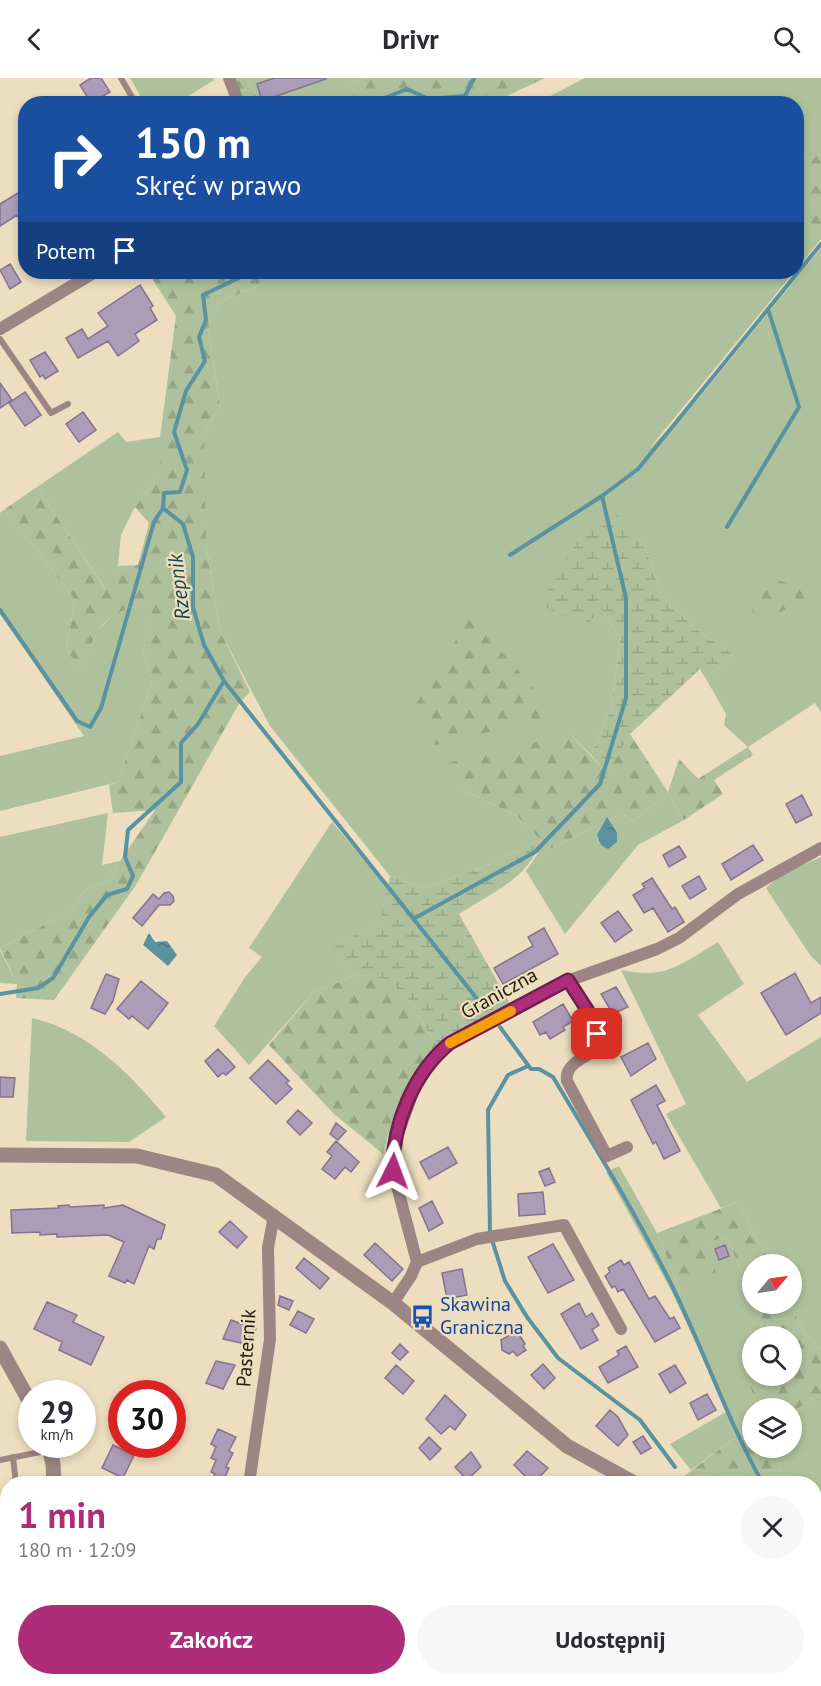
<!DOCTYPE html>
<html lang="pl">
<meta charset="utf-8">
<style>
:root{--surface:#fff;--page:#f7f7f7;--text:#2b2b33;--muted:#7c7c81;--accent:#ad2d79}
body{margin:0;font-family:"PT Sans",sans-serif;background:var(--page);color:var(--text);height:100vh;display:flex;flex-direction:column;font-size:22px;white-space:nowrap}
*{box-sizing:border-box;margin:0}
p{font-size:20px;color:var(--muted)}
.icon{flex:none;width:33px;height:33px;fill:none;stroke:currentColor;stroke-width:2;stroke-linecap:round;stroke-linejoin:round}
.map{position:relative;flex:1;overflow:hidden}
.side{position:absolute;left:0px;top:1398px;width:822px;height:210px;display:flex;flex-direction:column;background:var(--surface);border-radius:24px 24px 0 0;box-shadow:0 3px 9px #0003}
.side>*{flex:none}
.banner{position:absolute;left:18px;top:18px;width:786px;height:183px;border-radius:24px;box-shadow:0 3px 9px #0003;background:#1a4fa0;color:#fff;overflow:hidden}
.needle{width:39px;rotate:61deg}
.tools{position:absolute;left:742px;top:1176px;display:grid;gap:12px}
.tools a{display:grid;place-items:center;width:60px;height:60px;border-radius:50%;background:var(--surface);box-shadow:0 3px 9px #0003;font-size:30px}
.speed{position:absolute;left:18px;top:1302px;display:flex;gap:12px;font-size:30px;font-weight:700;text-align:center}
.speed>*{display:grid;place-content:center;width:78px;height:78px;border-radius:50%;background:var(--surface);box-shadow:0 3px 9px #0003;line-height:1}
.speed small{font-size:15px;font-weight:400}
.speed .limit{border:9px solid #d22;background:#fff;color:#111}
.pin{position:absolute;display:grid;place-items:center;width:51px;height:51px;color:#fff;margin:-26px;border-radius:12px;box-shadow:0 3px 9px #0006}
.me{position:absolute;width:66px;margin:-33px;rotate:3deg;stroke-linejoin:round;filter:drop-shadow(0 0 4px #0008)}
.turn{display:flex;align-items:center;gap:21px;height:126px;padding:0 18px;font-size:27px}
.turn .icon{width:78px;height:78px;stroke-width:2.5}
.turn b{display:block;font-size:42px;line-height:51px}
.then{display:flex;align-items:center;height:57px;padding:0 18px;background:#0003;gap:12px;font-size:22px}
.round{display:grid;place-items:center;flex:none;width:63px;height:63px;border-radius:32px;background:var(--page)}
.headline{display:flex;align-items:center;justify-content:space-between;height:102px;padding:0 18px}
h1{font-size:36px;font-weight:700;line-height:45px;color:var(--accent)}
.primary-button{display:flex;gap:12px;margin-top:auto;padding:12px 18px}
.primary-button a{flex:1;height:69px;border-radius:36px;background:var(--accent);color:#fff;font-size:24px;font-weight:700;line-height:69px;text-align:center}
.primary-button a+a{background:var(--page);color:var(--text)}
header{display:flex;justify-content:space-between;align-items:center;height:78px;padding:0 18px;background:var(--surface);font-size:27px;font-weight:700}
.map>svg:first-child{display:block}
</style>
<header><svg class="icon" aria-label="back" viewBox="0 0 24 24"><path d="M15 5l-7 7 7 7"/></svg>Drivr<svg class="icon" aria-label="search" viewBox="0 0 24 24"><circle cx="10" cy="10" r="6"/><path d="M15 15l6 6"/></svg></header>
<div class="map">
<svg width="821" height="1608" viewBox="0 0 821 1608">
<defs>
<pattern id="forest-firs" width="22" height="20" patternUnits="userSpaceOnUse" patternTransform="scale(1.5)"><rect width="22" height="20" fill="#aec19c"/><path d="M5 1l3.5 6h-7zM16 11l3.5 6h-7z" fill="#95a585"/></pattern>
<pattern id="wetland-marsh" width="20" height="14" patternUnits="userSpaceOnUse" patternTransform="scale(1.5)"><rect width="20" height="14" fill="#aec19c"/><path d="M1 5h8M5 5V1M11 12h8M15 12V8" fill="none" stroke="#95a585"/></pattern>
<pattern id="water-ripples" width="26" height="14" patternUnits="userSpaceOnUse" patternTransform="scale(1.5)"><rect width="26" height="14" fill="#5992a0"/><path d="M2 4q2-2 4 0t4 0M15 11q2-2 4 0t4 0" fill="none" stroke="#497781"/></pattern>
</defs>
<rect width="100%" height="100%" fill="#ecdebe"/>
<path fill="#aec19c" d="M130,0H213L214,2L177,25L145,26Z
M246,0H369L355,4L320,26L261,25Z
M585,0H821V77L797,82L796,26H535Z
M797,132L821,157V161L797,191Z
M821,170V634L815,625L748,669L724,647L726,636L706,601L733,576L696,551L661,517L644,464L602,532L620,561L611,631L591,677L570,656L459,710L517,738L541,762L481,790L424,810L390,798L270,648L220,553L206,466L203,396L204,356L220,327L208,251L219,224L261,207L272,194H403L408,198L413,194H794L648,372L698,321Z
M118,354L126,364L160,359V396L135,429L121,457L118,488L107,513L37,409Z
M5,431L75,522L66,572L81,590L95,555L118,532L154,526L143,574L153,601L118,704L0,733V678L84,658L0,536V435Z
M668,715L684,742L638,767L565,856L526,793L537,777L623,735L632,744Z
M108,735L102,787L120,783L110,803L86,811L72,832L0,870V759Z
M332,744L388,810L380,844L330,872L358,896L313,915L249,987L214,948L246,898L262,879L249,870Z
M821,779V888L810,877L766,810L782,796Z
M718,864L744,906L698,937L747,1004L821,959V1272L805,1256L790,1226L792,1186H770L738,1124L721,1130L666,1036L686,1026L621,892C666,902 681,886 718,864Z
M0,872L17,906L0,905Z
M32,940C89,953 130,996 166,1039L129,1064L26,1063Z
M619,1088L657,1155L680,1212L709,1165L726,1158L753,1220V1226H756L761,1237L762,1258H753V1298H761L760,1305L750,1309L760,1330H753V1356L741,1363L733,1361L691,1392L670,1366L728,1333L672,1214L606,1094Z
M821,1316V1450L815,1449L814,1406L784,1405L774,1370H792V1334Z
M815,1551L821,1569V1608H609L622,1600H814Z"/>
<path fill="url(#forest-firs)" d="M233,0H246L261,25H244Z
M369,0H545L492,25H320L355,4Z
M821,77V157L796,132L797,82Z
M148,194H272L261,207L219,224L208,251L220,327L204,356L206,466L220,553L250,614L240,624L136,807L54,922L16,920L17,906L0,870L72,832L86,811L110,803L120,783L155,732L113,735L109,707L118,704L153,601L143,574L153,527C103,531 99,547 81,591L66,572L75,522L5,431L37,409L106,512L118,488L138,487L149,445L135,429L160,396V359L176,238Z
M760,495L816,516L758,545L747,519Z
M471,538L557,637L436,667L411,634Z
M570,656L607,695L630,656L668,714L679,681L698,701L748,669L753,677L714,702L723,716L684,742L668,715L632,744L623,735L537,777L541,762L517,738L459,710L443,686Z
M358,896L387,900L408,921L437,967C414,1000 391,1036 383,1076L334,1036L269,967L313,915Z
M738,1124L770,1186H753V1220L726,1158L709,1165L716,1195L680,1212L657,1155Z
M756,1226H790L805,1256L821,1272V1316L792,1334V1330H760L750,1309L760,1305L761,1298H792V1258H762L761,1237Z
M753,1356V1370H774L784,1405H675L733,1361L741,1363Z"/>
<path fill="url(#wetland-marsh)" d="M613,433L644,464L661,517L696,551L733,576L706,601L700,591L630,656L607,696L591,677L611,631L620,561L602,532L583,549L539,526L578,462Z
M541,762C530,800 491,815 459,836L510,926L437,967L408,921L387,901L358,896L329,872L380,844L390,798L424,810L481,790Z"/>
<path fill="url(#water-ripples)" d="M607,739L617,755V764L608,771L601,767L597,757Z
M149,855L155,864L167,863L177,877L168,888L143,867Z"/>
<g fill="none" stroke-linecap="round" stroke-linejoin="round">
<path stroke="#5992a0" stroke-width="4" d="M370,26L407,11L429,21L465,18L474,0
M727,449L799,329L768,231
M510,477L602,418L638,391L821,166
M0,532L77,643L90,649L101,630L154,444L163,430
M224,603L486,932
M415,840L535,774L600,706L626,620V520L602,418
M0,916L38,910L53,900L89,839L107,817L127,811L133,798L125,779L128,752L181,704V665L198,646L224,603L204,567L193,529V479L183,446L163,430L164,415L180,414L187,392L174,354L186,313L205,283L199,259L206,242L203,217L251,194
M500,949L531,991H539L553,999C595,1069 637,1137 673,1210C705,1275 728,1343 763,1406
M490,1154L488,1032L508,997L528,988
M492,1162L505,1203L527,1239L558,1280L640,1342L675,1389
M814,1577L821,1595"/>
</g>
<path fill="#ad9cb8" stroke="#84738e" stroke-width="1.5" d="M91,0H101L110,14L91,25L80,7Z
M274,0H325L326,1L262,23L257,6Z
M26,110V152L17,137L0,148V126Z
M10,186L21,204L10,211L0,192Z
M140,207L153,228L150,230L157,242L135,256L139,263L118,278L108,263L78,280L66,260L82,251L88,261L108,248L98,235Z
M45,274L58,293L45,301L43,297L40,299L30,282Z
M0,305L12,322L0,330Z
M25,314L41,337L25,348L9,325Z
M83,334L96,352L79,364L66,346Z
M802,717L812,737L796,745L786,726Z
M753,767L763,782L731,802L722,786Z
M679,768L686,779L669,789L663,777Z
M699,798L706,811L690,821L682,808Z
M652,800L672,831L675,829L684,844L668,854L653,830L644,835L633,817L645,810L642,806Z
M169,814L173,818L174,823L170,827H159L142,848L133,840L153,816L159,821L164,815Z
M618,833L632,852L615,864L601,845Z
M544,850L558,876L503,906L494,890L533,868L528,859Z
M795,895L811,925L821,919V935L786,957L761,915Z
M106,896L119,901L113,923L105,936L91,930Z
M141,903L168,925L148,951L132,938L129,941L117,931Z
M616,909L628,929L613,936L601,916Z
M563,926L573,943L563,949L565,952L550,961L546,954L540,957L533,944Z
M648,965L656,981L631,998L621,979Z
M218,971L235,989L226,997L223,995L218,999L205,983Z
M268,982L289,1003L286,1005L292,1011L276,1026L250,1000Z
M0,999L15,1000L13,1019H0Z
M656,1007L665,1023L657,1027L680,1073L664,1081L656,1064L653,1066L631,1022Z
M298,1032L312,1045L300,1057L287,1044Z
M336,1045L346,1053L338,1062L330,1056Z
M336,1063L359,1084L351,1094L345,1089L335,1101L322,1091L332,1078L327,1074Z
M448,1069L457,1085L429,1101L420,1084Z
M549,1090L555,1104L545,1108L539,1094Z
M543,1114L545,1136L519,1138L518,1116Z
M432,1123L443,1145L429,1153L419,1130Z
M69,1127L70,1129L104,1127V1130L123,1127L165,1147L161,1161H157L154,1171L149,1168L134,1206L127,1202L125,1205L109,1198L124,1164L108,1157L57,1159V1156L40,1157V1154L12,1155L11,1132L59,1130L58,1128Z
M230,1143L247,1159L237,1170L219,1154Z
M375,1165L403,1191L392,1203L364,1177Z
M553,1166L574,1202L548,1215L528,1179Z
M725,1167L729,1178L719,1182L715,1171Z
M304,1180L329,1200L320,1211L296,1190Z
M621,1182L624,1187L629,1184L649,1221L655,1218L670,1241L674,1239L680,1250L655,1264L623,1211L618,1214L615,1208L612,1210L605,1198L610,1194L608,1190Z
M462,1191L467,1217L447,1221L442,1195Z
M280,1218L293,1223L289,1232L278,1227Z
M47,1224L77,1237L73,1244L104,1259L91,1287L59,1272L62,1264L34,1251Z
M579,1225L586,1239L592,1235L599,1247L592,1252L598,1262L581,1271L561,1236Z
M298,1233L314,1241L306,1255L290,1247Z
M231,1242L256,1251L249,1267L223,1261Z
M517,1253L525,1266L523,1268L526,1272L517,1278L513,1273L509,1276L502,1272L501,1262Z
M400,1266L408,1274L400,1282L392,1275Z
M626,1268L638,1289L608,1305L599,1289L619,1277L617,1273Z
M216,1283L235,1287L223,1311L206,1305Z
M543,1286L555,1300L544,1311L531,1297Z
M396,1287L414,1303L403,1316L385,1300Z
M675,1287L686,1305L670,1315L659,1296Z
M707,1316L716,1332L698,1342L690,1325Z
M445,1317L466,1337L455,1352L450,1348L441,1356L426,1341Z
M610,1332L618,1339L628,1357L618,1368L596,1348Z
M218,1351L236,1359L229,1373L233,1375L226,1389L229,1390L222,1406H210L215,1396L211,1394L216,1382L211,1380L216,1369L211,1366Z
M643,1358L651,1370L641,1376L633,1364Z
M429,1359L441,1371L430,1382L419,1370Z
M113,1367L134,1377L123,1400L102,1390Z
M527,1373L548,1390L533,1406L514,1387Z
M471,1374L481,1389L467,1402L455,1389Z"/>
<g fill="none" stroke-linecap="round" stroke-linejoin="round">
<path stroke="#9c8582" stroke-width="6" d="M121,0L136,26
M0,261L51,335L68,326
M13,1379L16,1406
M0,1382L50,1372
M0,1475L8,1446"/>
<path stroke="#9c8582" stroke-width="12" d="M229,0L239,26
M0,251L95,194
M568,902L588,933L601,969C588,978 564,985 567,1003L607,1078L627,1069
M417,1184L477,1161L564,1147L621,1251
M393,1225L411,1198L417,1184L393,1093L395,1064L417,1003L434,978L450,965L559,906L657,871L679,860L738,816L821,770
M249,1406L270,1261L268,1170L274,1137
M237,1608V1600"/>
<path stroke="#9c8582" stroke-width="15" d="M0,1077L137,1078L216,1097L393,1225L567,1368L636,1406
M0,1270L32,1328
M48,1366L53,1386L54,1406
M814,1463L821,1464
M7,1608L9,1600"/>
</g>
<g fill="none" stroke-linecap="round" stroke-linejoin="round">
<defs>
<path id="route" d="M393,1093C392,1047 414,994 450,965L568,902L588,933L597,956"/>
</defs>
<use href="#route" stroke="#701d4f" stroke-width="15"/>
<use href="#route" stroke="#ad2d79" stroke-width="10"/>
<path stroke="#f59e0b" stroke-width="10" d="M450,965L511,933"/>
</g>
<defs>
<symbol id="bus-bare" viewBox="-9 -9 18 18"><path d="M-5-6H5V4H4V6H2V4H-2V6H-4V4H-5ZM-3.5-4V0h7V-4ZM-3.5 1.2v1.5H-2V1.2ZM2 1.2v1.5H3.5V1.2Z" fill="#1a4fb4" stroke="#ecdebe" stroke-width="2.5" paint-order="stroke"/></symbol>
</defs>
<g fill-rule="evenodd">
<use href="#bus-bare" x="406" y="1222" width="33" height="33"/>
</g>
<g text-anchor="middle" stroke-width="4.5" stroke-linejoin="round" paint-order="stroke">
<g font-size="20" fill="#231e12" stroke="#ecdebe">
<text transform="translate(499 915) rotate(-29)" y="7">Graniczna</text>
<text transform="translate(246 1270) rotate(-86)" y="7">Pasternik</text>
</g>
<g font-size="20" fill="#164399" stroke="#ecdebe" text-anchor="start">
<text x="440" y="1233">Skawina<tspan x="440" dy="23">Graniczna</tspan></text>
</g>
<g font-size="21" font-style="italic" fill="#144752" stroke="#ecdebe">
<text transform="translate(179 509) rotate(-97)" y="7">Rzepnik</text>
</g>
</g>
</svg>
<div class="tools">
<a><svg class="needle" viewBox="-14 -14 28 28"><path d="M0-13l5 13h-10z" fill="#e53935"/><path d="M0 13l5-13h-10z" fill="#7c7c81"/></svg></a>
<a><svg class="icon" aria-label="search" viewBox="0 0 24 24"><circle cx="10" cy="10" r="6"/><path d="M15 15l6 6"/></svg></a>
<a><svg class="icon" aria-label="layers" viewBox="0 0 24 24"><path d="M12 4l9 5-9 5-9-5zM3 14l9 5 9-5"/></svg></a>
</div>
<div class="speed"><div>29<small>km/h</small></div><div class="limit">30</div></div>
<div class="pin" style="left:597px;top:956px;background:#d93025"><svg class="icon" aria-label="arrive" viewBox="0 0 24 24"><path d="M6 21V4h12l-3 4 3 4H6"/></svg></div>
<svg class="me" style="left:393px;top:1093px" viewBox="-20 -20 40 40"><path d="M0-17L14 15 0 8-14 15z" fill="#ad2d79" stroke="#fff" stroke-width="4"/></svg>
<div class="banner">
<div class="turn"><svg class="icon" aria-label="right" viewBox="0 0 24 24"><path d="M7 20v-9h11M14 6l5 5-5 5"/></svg><div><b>150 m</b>Skręć w prawo</div></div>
<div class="then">Potem<svg class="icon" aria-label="arrive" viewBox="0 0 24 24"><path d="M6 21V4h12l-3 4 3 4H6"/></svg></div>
</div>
<section class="side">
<div class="headline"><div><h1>1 min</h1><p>180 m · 12:09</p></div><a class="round"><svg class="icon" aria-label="close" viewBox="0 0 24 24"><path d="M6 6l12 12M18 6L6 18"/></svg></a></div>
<div class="primary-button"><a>Zakończ</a><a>Udostępnij</a></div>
</section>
</div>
